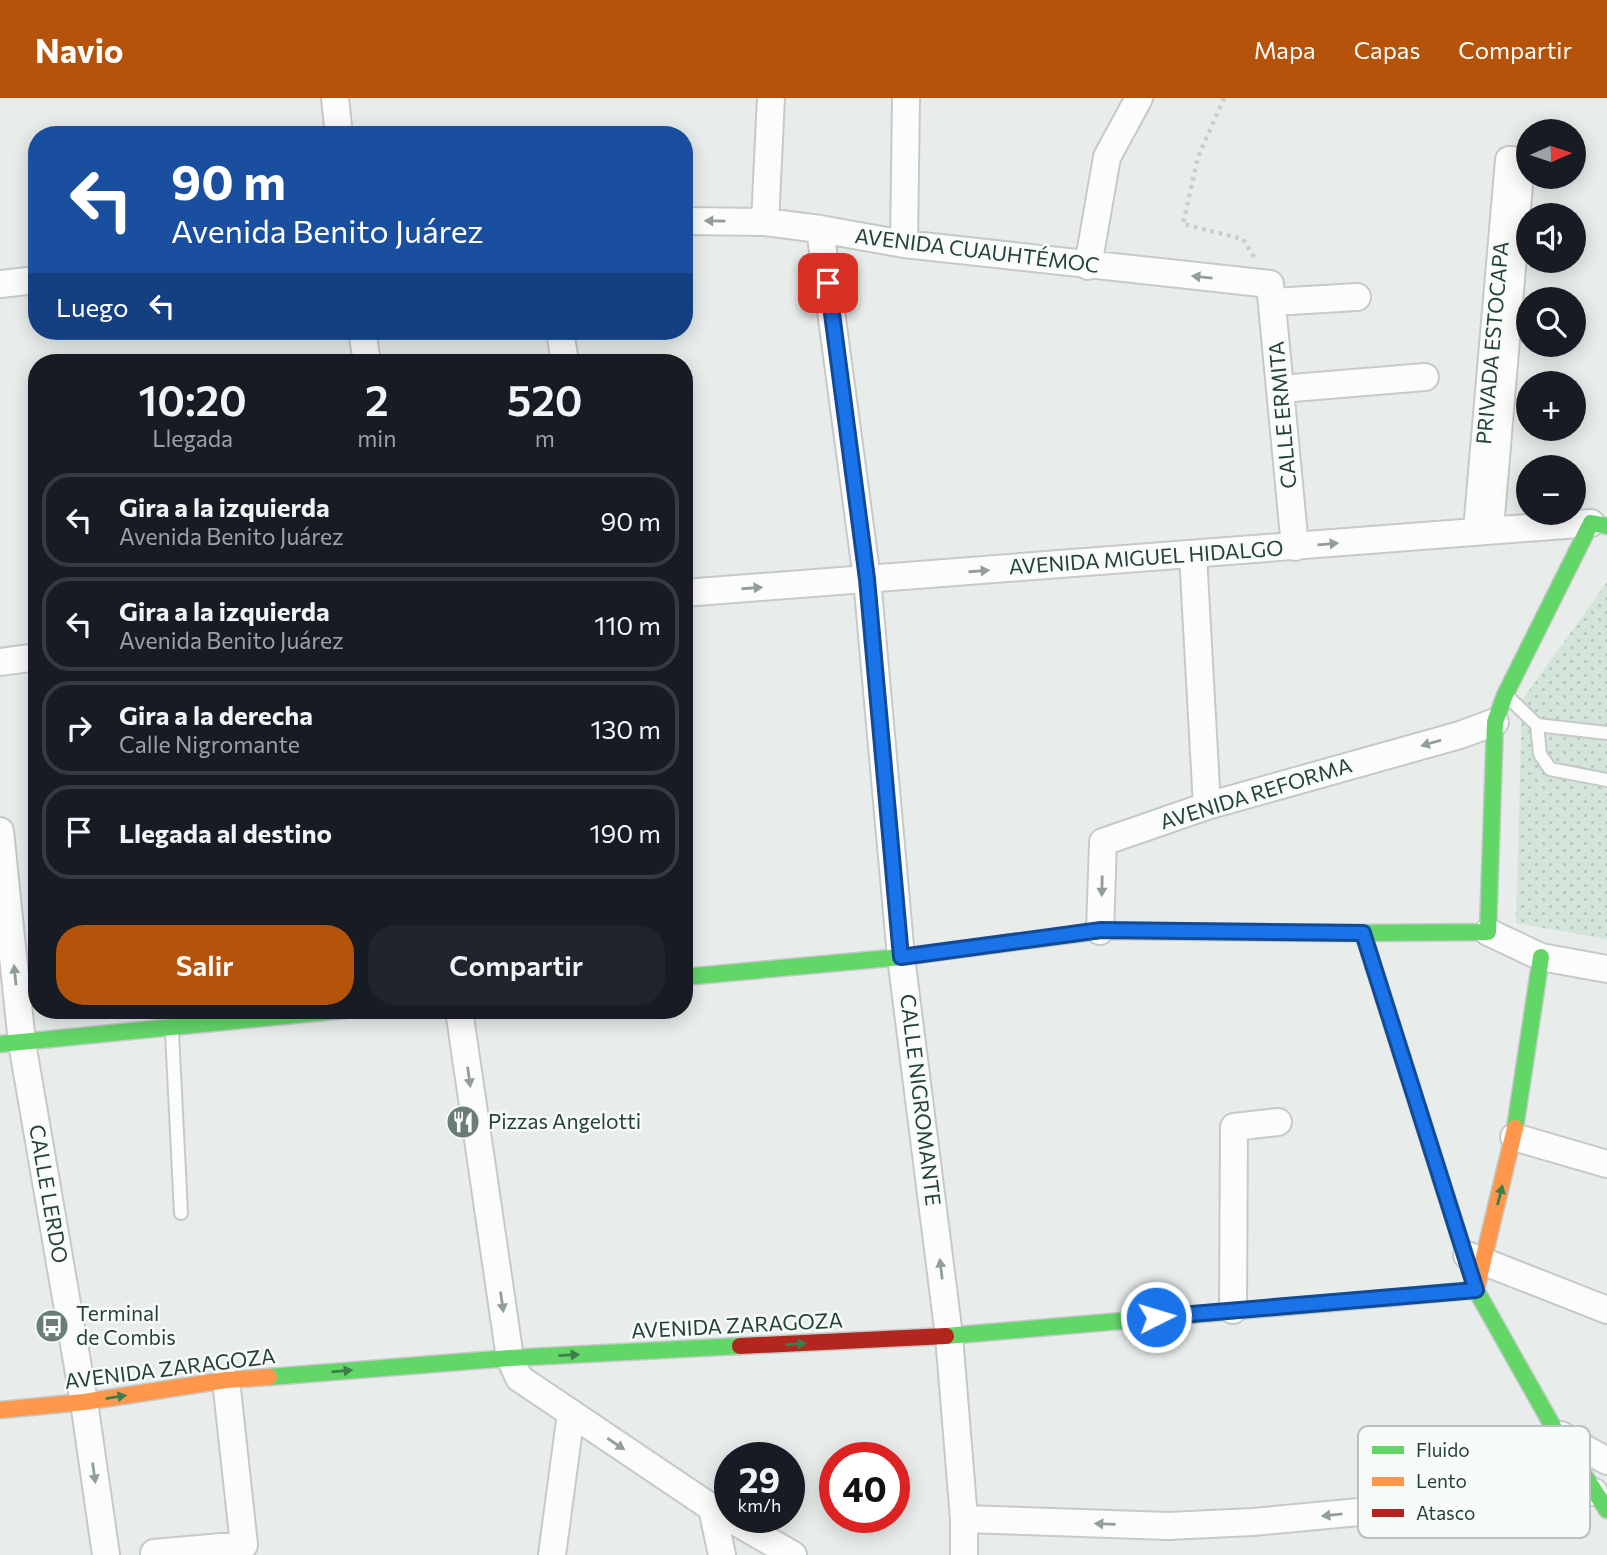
<!DOCTYPE html>
<html lang="es">
<meta charset="utf-8">
<style>
:root{--surface:#171b24;--page:#20242c;--text:#f1f3f6;--muted:#9ea1a6;--line:#363941;--accent:#b45309}
body{margin:0;font-family:Commissioner,sans-serif;background:var(--page);color:var(--text);height:100vh;display:flex;flex-direction:column;font-size:26px;white-space:nowrap}
*{box-sizing:border-box;margin:0}
p{font-size:23px;color:var(--muted)}
.icon{flex:none;width:38px;height:38px;fill:none;stroke:currentColor;stroke-width:2;stroke-linecap:round;stroke-linejoin:round}
.map{position:relative;flex:1;overflow:hidden}
.drawer{position:absolute;left:28px;top:256px;width:665px;height:665px;display:flex;flex-direction:column;background:var(--surface);border-radius:28px;box-shadow:0 4px 18px #0003}
.drawer>*{flex:none}
.hud{position:absolute;left:28px;top:28px;width:665px;height:214px;border-radius:28px;box-shadow:0 4px 18px #0003;background:#1a4fa0;color:#fff;overflow:hidden}
.needle{width:46px;rotate:87deg}
.controls{position:absolute;left:1516px;top:21px;display:grid;gap:14px}
.controls a{display:grid;place-items:center;width:70px;height:70px;border-radius:50%;background:var(--surface);box-shadow:0 4px 18px #0003;font-size:35px}
.speed{position:absolute;left:714px;top:1344px;display:flex;gap:14px;font-size:35px;font-weight:700;text-align:center}
.speed>*{display:grid;place-content:center;width:91px;height:91px;border-radius:50%;background:var(--surface);box-shadow:0 4px 18px #0003;line-height:1}
.speed small{font-size:18px;font-weight:400}
.speed .limit{border:10px solid #d22;background:#fff;color:#111}
.pin{position:absolute;display:grid;place-items:center;width:60px;height:60px;color:#fff;margin:-30px;border-radius:14px;box-shadow:0 4px 10px #0006}
.me{position:absolute;width:77px;margin:-38px;rotate:85deg;stroke-linejoin:round;filter:drop-shadow(0 0 5px #0008)}
.turn{display:flex;align-items:center;gap:24px;height:147px;padding:0 28px;font-size:32px}
.turn .icon{width:91px;height:91px;stroke-width:2.5}
.turn b{display:block;font-size:49px;line-height:60px}
.then{display:flex;align-items:center;height:66px;padding:0 28px;background:#0003;gap:14px;font-size:26px}
.eta{display:flex;justify-content:space-evenly;align-items:center;height:119px;text-align:center}
.eta b{font-size:42px;font-weight:600;line-height:49px}
.action{display:flex;gap:14px;margin-top:auto;padding:14px 28px}
.action a{flex:1;height:80px;border-radius:28px;background:var(--accent);color:#fff;font-size:28px;font-weight:600;line-height:80px;text-align:center}
.action a+a{background:var(--page);color:var(--text)}
ul{padding:0;list-style:none}
li{display:flex;align-items:center;gap:21px;height:94px;margin:0 14px 10px;padding:0 14px;border:4px solid var(--line);border-radius:28px}
li div{flex:1}
li b{display:block;font-size:26px}
li em{font-style:normal}
header{display:flex;align-items:center;gap:42px;box-sizing:border-box;height:98px;padding:0 35px;background:var(--accent);color:#fff}
header strong{font-size:33px}
nav{display:flex;gap:38px;margin-inline-start:auto;font-size:24px}
.map>svg:first-child{display:block}
</style>
<header>
<strong>Navio</strong>
<nav><a>Mapa</a><a>Capas</a><a>Compartir</a></nav>
</header>
<div class="map">
<svg width="1607" height="1457" viewBox="0 0 1607 1457">
<defs>
<pattern id="garden-dots" width="8" height="8" patternUnits="userSpaceOnUse" patternTransform="scale(1.75)"><rect width="8" height="8" fill="#d3e4d9"/><path d="M2 2h.1M6 6h.1" fill="none" stroke="#b5c5bb" stroke-width="1.8" stroke-linecap="round"/></pattern>
</defs>
<rect width="100%" height="100%" fill="#e8edeb"/>
<path fill="url(#garden-dots)" d="M1607,484V841L1516,825L1522,602Z"/>
<g fill="none" stroke-linecap="round" stroke-linejoin="round">
<defs>
<path id="lane" d="M1508,599L1537,627
M1607,635L1537,627L1540,656L1550,671L1607,682
M172,934L181,1115"/>
<path id="street" d="M335,0L339,37
M684,123L765,124L820,131L904,146L1270,186L1295,449
M765,124L771,0
M820,131L867,481L901,859L949,1238L964,1421V1457
M904,146L906,0
M1088,168L1107,59L1139,0
M0,186L37,182
M1273,204L1357,199
M362,233L367,264
M560,233L565,264
M1281,291L1425,279
M1477,432L1509,62L1521,63L1490,431
M1193,457L1207,708
M684,495L1591,425
M0,564L37,559
M0,733L22,945L84,1304L106,1457
M1100,833L1103,744L1207,708L1460,637L1495,624
M1488,834L1541,859L1607,871
M459,912L510,1260L519,1280L712,1410L793,1457
M1514,1039L1607,1066
M1467,1157L1607,1212
M1233,1212L1234,1029L1278,1024
M1561,1337L1607,1363
M712,1410L722,1457
M964,1421L1168,1428L1253,1424L1370,1413L1498,1391L1594,1394
M154,1455L244,1447L226,1282
M552,1457L571,1315"/>
<path id="fast" d="M1329,835H1363L1476,1192L1556,1334L1607,1412
M1363,835L1488,834L1495,624L1505,597L1591,425L1607,428
M684,879L901,859L1100,833H1115
M0,946L345,912
M1515,1030L1541,859
M946,1238L1389,1200
M269,1279L510,1260L740,1248"/>
<path id="slow" d="M1115,833L1329,835
M1389,1200L1476,1192L1515,1030
M0,1312L84,1304L226,1282L269,1279"/>
<path id="jam" d="M740,1248L946,1238"/>
</defs>
<use href="#lane" stroke="#c5cac8" stroke-width="16"/>
<use href="#street" stroke="#c5cac8" stroke-width="30"/>
<use href="#fast" stroke="#c4cac8" stroke-width="19"/>
<use href="#slow" stroke="#c4cac8" stroke-width="19"/>
<use href="#jam" stroke="#c4cac8" stroke-width="19"/>
<path stroke="#c7cecd" stroke-width="4.5" stroke-dasharray="3.5 5" stroke-linecap="butt" d="M1224,0L1198,59L1183,126L1243,141L1254,159"/>
<use href="#lane" stroke="#fcfcfc" stroke-width="12"/>
<use href="#street" stroke="#fcfcfc" stroke-width="26"/>
<use href="#fast" stroke="#63d668" stroke-width="16"/>
<use href="#slow" stroke="#ff974d" stroke-width="16"/>
<use href="#jam" stroke="#b3261e" stroke-width="16"/>
</g>
<defs><path id="oneway-solid" d="M-6-.8H1V-3.2L6.5 0L1 3.2V.8H-6Z" transform="scale(1.75)"/></defs>
<g fill="#919e9b">
<use href="#oneway-solid" transform="translate(715 123) rotate(-179)"/>
<use href="#oneway-solid" transform="translate(1202 179) rotate(-174)"/>
<use href="#oneway-solid" transform="translate(1328 446) rotate(-5)"/>
<use href="#oneway-solid" transform="translate(979 473) rotate(-4)"/>
<use href="#oneway-solid" transform="translate(752 490) rotate(-4)"/>
<use href="#oneway-solid" transform="translate(1431 645) rotate(164)"/>
<use href="#oneway-solid" transform="translate(1102 788) rotate(91)"/>
<use href="#oneway-solid" transform="translate(15 877) rotate(-96)"/>
<use href="#oneway-solid" transform="translate(469 979) rotate(82)"/>
<use href="#oneway-solid" transform="translate(941 1171) rotate(-97)"/>
<use href="#oneway-solid" transform="translate(502 1204) rotate(82)"/>
<use href="#oneway-solid" transform="translate(616 1346) rotate(34)"/>
<use href="#oneway-solid" transform="translate(94 1375) rotate(82)"/>
<use href="#oneway-solid" transform="translate(1332 1417) rotate(174)"/>
<use href="#oneway-solid" transform="translate(1105 1426) rotate(-178)"/>
</g>
<g fill="#3e7c4c">
<use href="#oneway-solid" transform="translate(1500 1097) rotate(-76)"/>
<use href="#oneway-solid" transform="translate(796 1246) rotate(-3)"/>
<use href="#oneway-solid" transform="translate(569 1257) rotate(-3)"/>
<use href="#oneway-solid" transform="translate(342 1273) rotate(-5)"/>
<use href="#oneway-solid" transform="translate(116 1299) rotate(-9)"/>
</g>
<g fill="none" stroke-linecap="round" stroke-linejoin="round">
<defs>
<path id="route" d="M828,185L867,481L901,859L1101,832L1363,835L1476,1192L1156,1219"/>
</defs>
<use href="#route" stroke="#114b97" stroke-width="18"/>
<use href="#route" stroke="#1a73e8" stroke-width="12"/>
</g>
<defs>
<symbol id="restaurant-disc" viewBox="-11 -11 22 22"><circle r="9.5" fill="#6a7d78" stroke="#f7fbf9"/><path d="M-5-6h1v4h1v-4h1v4h1v-4h1v5L-1.5 .5V6h-2V.5L-5-1ZM5-6V6H3V1.5H1.5Q1.5-4 5-6Z" fill="#fff"/></symbol>
<symbol id="bus-disc" viewBox="-11 -11 22 22"><circle r="9.5" fill="#6a7d78" stroke="#f7fbf9"/><path d="M-5-6H5V4H4V6H2V4H-2V6H-4V4H-5ZM-3.5-4V0h7V-4ZM-3.5 1.2v1.5H-2V1.2ZM2 1.2v1.5H3.5V1.2Z" fill="#fff"/></symbol>
</defs>
<g fill-rule="evenodd">
<use href="#restaurant-disc" x="444" y="1005" width="38" height="38"/>
<use href="#bus-disc" x="33" y="1209" width="38" height="38"/>
</g>
<g text-anchor="middle" stroke-width="5" stroke-linejoin="round" paint-order="stroke">
<g font-size="21" fill="#26403a" stroke="#f7fbf9">
<text transform="translate(977 153) rotate(7)" y="7">AVENIDA CUAUHTÉMOC</text>
<text transform="translate(1493 245) rotate(-85)" y="7">PRIVADA ESTOCAPA</text>
<text transform="translate(1283 317) rotate(-95)" y="7">CALLE ERMITA</text>
<text transform="translate(1146 460) rotate(-4)" y="7">AVENIDA MIGUEL HIDALGO</text>
<text transform="translate(1256 696) rotate(-17)" y="7">AVENIDA REFORMA</text>
<text transform="translate(920 1002) rotate(83)" y="7">CALLE NIGROMANTE</text>
<text transform="translate(48 1096) rotate(80)" y="7">CALLE LERDO</text>
<text transform="translate(737 1228) rotate(-3)" y="7">AVENIDA ZARAGOZA</text>
<text transform="translate(170 1271) rotate(-7)" y="7">AVENIDA ZARAGOZA</text>
</g>
<g font-size="21" fill="#26403a" stroke="#f7fbf9" text-anchor="start">
<text x="488" y="1031">Pizzas Angelotti</text>
<text x="76" y="1223">Terminal<tspan x="76" dy="24">de Combis</tspan></text>
</g>
</g>
<rect x="1358" y="1328" width="232" height="112" rx="10" fill="#f7fbf9" stroke="#b8c3c0" stroke-width="2"/>
<rect x="1372" y="1348" width="32" height="8" fill="#63d668"/>
<rect x="1372" y="1379" width="32" height="9" fill="#ff974d"/>
<rect x="1372" y="1411" width="32" height="8" fill="#b3261e"/>
<g font-size="19" fill="#26403a">
<text x="1416" y="1359">Fluido</text>
<text x="1416" y="1390">Lento</text>
<text x="1416" y="1422">Atasco</text>
</g>
</svg>
<div class="controls">
<a><svg class="needle" viewBox="-14 -14 28 28"><path d="M0-13l5 13h-10z" fill="#e53935"/><path d="M0 13l5-13h-10z" fill="#9ea1a6"/></svg></a>
<a><svg class="icon" aria-label="sound" viewBox="0 0 24 24"><path d="M4 9h4l5-4v14l-5-4H4zM17 9q2 3 0 6"/></svg></a>
<a><svg class="icon" aria-label="search" viewBox="0 0 24 24"><circle cx="10" cy="10" r="6"/><path d="M15 15l6 6"/></svg></a>
<a>+</a>
<a>−</a>
</div>
<div class="speed"><div>29<small>km/h</small></div><div class="limit">40</div></div>
<div class="pin" style="left:828px;top:185px;background:#d93025"><svg class="icon" aria-label="arrive" viewBox="0 0 24 24"><path d="M6 21V4h12l-3 4 3 4H6"/></svg></div>
<svg class="me" style="left:1156px;top:1219px" viewBox="-20 -20 40 40"><circle r="17" fill="#1a73e8" stroke="#fff" stroke-width="3"/><path d="M0-11L8 9 0 5-8 9z" fill="#fff"/></svg>
<div class="hud">
<div class="turn"><svg class="icon" aria-label="left" viewBox="0 0 24 24"><path d="M17 20v-9H6M10 6l-5 5 5 5"/></svg><div><b>90 m</b>Avenida Benito Juárez</div></div>
<div class="then">Luego<svg class="icon" aria-label="left" viewBox="0 0 24 24"><path d="M17 20v-9H6M10 6l-5 5 5 5"/></svg></div>
</div>
<section class="drawer">
<div class="eta">
<div><b>10:20</b><p>Llegada</p></div>
<div><b>2</b><p>min</p></div>
<div><b>520</b><p>m</p></div>
</div>
<ul>
<li><svg class="icon" aria-label="left" viewBox="0 0 24 24"><path d="M17 20v-9H6M10 6l-5 5 5 5"/></svg><div><b>Gira a la izquierda</b><p>Avenida Benito Juárez</p></div><em>90 m</em></li>
<li><svg class="icon" aria-label="left" viewBox="0 0 24 24"><path d="M17 20v-9H6M10 6l-5 5 5 5"/></svg><div><b>Gira a la izquierda</b><p>Avenida Benito Juárez</p></div><em>110 m</em></li>
<li><svg class="icon" aria-label="right" viewBox="0 0 24 24"><path d="M7 20v-9h11M14 6l5 5-5 5"/></svg><div><b>Gira a la derecha</b><p>Calle Nigromante</p></div><em>130 m</em></li>
<li><svg class="icon" aria-label="arrive" viewBox="0 0 24 24"><path d="M6 21V4h12l-3 4 3 4H6"/></svg><div><b>Llegada al destino</b></div><em>190 m</em></li>
</ul>
<div class="action"><a>Salir</a><a>Compartir</a></div>
</section>
</div>
